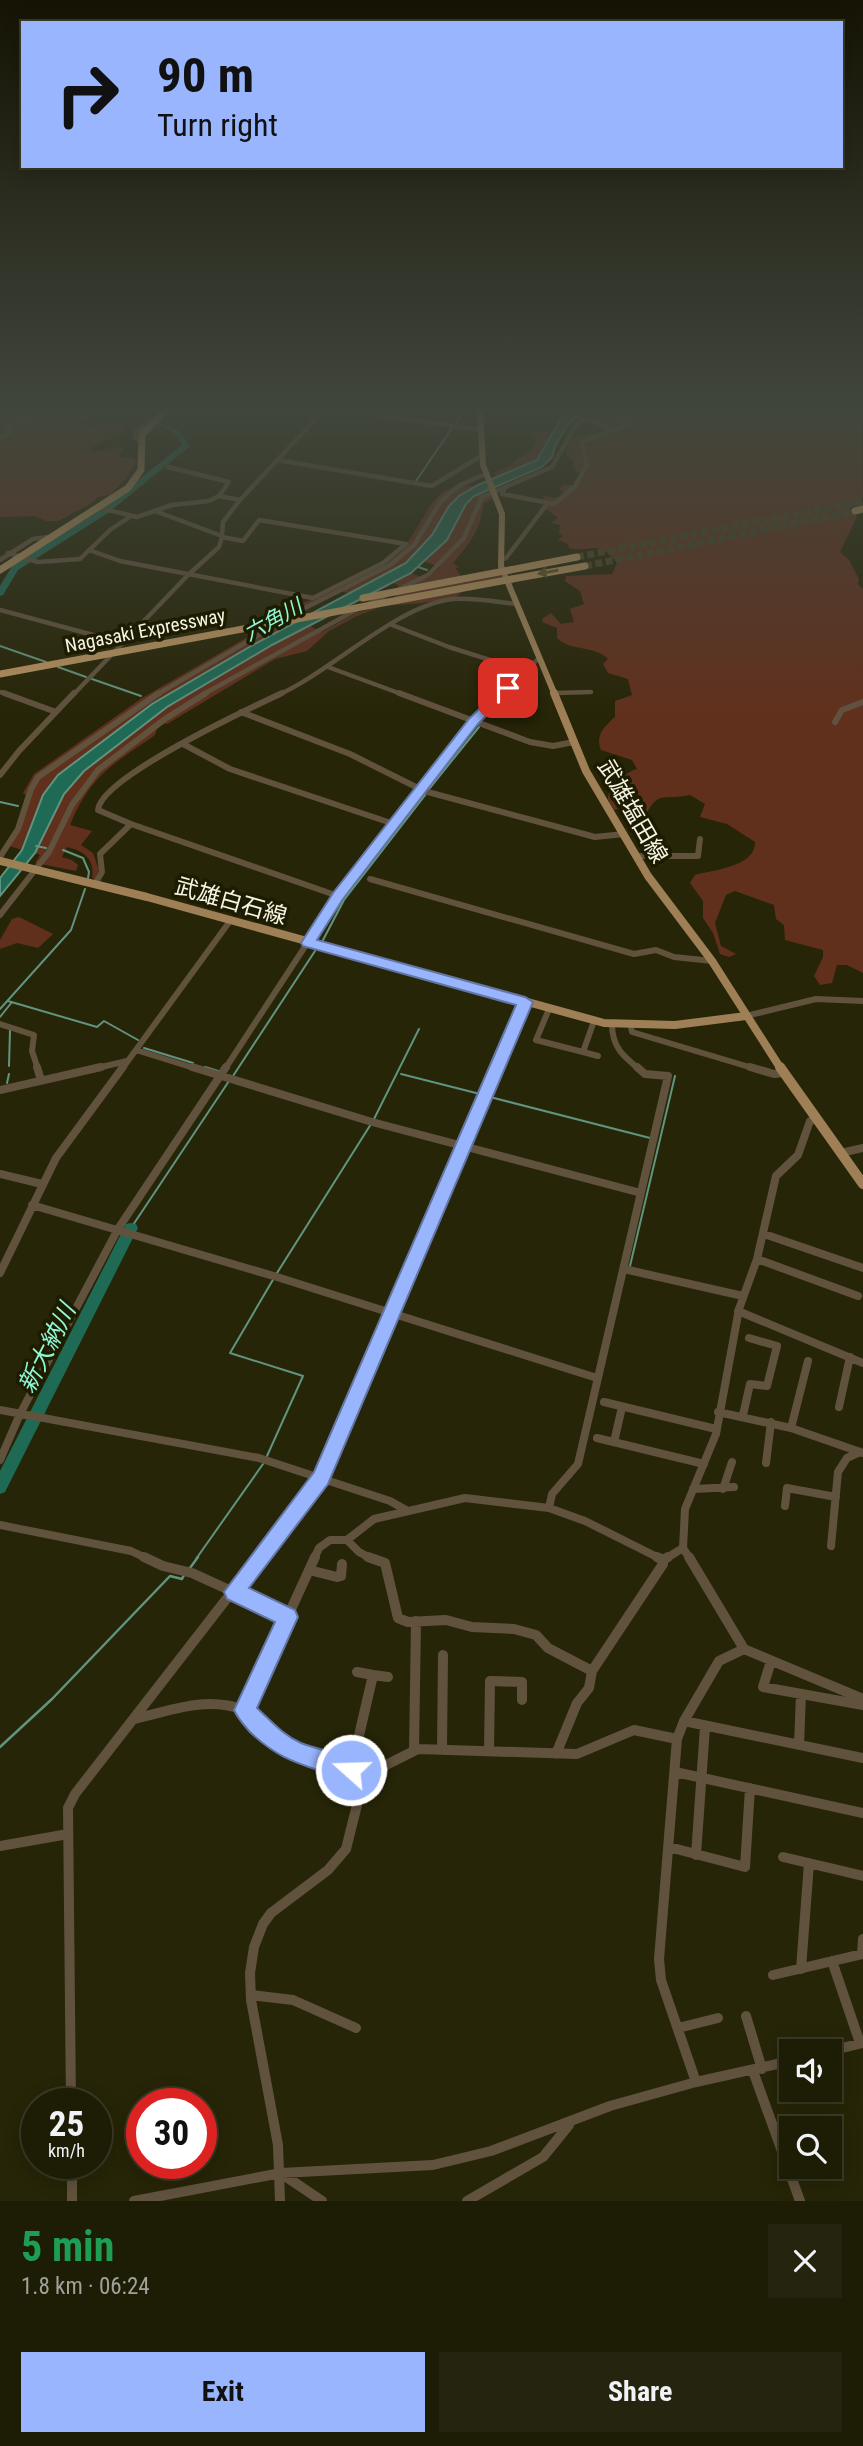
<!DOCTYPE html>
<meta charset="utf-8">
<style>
:root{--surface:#1d1c05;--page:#25250f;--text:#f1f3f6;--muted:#a0a19a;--line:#3b3a27;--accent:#98b5fd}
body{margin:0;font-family:"Roboto Condensed","Noto Sans JP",sans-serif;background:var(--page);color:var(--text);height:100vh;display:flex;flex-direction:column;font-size:26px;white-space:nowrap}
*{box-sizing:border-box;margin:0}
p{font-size:23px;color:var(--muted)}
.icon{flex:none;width:38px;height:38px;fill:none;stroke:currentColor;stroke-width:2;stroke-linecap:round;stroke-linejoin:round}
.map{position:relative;height:2201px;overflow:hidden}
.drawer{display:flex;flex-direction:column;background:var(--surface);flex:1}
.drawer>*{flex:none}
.hud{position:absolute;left:21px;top:21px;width:822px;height:147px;border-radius:0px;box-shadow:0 4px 18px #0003,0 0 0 2px var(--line);background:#98b5fd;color:#111;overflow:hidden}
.fabs{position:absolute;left:779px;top:2039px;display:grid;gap:14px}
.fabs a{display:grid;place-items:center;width:63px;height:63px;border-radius:0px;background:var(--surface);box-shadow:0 4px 18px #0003,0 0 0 2px var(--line);font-size:35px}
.speed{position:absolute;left:21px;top:2088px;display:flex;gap:14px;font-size:35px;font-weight:700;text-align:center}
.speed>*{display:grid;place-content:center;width:91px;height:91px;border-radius:50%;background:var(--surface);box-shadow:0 4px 18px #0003,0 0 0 2px var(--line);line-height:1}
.speed small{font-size:18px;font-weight:400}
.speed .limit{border:10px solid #d22;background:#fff;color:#111}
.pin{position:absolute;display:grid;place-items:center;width:60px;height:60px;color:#fff;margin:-30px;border-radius:14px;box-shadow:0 4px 10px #0006}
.me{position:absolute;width:77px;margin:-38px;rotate:290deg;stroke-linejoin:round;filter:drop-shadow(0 0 5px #0008)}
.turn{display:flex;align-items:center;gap:24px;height:147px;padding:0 21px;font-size:32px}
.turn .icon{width:91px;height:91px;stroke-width:2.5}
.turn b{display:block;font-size:49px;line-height:60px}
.round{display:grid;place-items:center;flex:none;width:74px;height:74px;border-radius:0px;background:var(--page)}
.head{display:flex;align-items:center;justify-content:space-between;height:119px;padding:0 21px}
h1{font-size:42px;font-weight:700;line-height:52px;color:#1e9e55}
.button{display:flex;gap:14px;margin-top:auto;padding:14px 21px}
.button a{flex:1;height:80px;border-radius:0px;background:var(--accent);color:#111;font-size:28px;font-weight:700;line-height:80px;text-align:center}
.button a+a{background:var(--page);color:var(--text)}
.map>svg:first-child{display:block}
</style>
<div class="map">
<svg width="863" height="2201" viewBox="0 0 863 2201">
<rect width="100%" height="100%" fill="#272507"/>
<path fill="#61301d" d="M116,409L79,420L89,427L99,424L124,425L127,428C117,439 101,439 90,450L94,452L121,446L124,450L118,457L132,458L136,461L128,476L110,495L99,497L87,506L58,521H46L35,516L0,517V410Z
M617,409H841L862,422L863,497L861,498L863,505L850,508L857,517L840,552L849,560L859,579L858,584L863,589V973L847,965H837L832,983L820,985L814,976L823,957V950L785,940L784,925L776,919L774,905L735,891L726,895L715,923L721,946L736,954L729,957L720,954L713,933L703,918V901L690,883L695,875C713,870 756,867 755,842L727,824L700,817L705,804L690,795C662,801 657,788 643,822L658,830L653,834L640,831L635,824L633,808L625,806L614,810C613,808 608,800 608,799C607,787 628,771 637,769L632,760L601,750C595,735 604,727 615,717V701L632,695L628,679L608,673L603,664L608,659C595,645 571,652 557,638V628L542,622L543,618L551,613L561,624L574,622L570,609L584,604L580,591L565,581L566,576L612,574L617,563C598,539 591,553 569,548L568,544L558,540L563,536L559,533L560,525L551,523L558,518L546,509L543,496L562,498L565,493L559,489L563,485H578L581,474L574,469L573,461L566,455L567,444L573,437L606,432L617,427L606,424L609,421L601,417Z
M528,432L551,433L537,460L498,477L493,473L512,465C517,455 529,456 537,440Z
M481,473L459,486L478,485C442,506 445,523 420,550C402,571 374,582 350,594L340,591L306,606L301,603L315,599L389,561L404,549L430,506L441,493Z
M481,493L491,494L493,499L483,503C482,529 469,544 453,563L459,567L455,568L461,576L497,569L504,583L463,591L456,597L422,603L383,606L357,616L329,631L307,651L275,659L167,724L164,723L157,728L155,735C114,764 91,774 70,825L92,831L81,845L93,853L99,870L95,879L92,878C95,859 84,851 67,847L62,857L72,860L78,865L76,871L35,863L40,855L35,853C46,834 53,809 67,791C117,726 236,664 310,626L322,632L356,613L383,606L404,589L394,583L411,573L427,579L440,567L425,562L447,540L466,504Z
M281,624L286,626L152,704L58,775L22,850L7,845L16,831L26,795L23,793L34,774L142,698L265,627Z
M19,917L53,934L38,948L17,943L0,949V940L12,919Z"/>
<path fill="#1f6a55" stroke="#609480" stroke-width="2" d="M573,409H591L569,423L556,444L552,457L542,467L474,496L466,504L447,540L411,573L272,645L167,707L84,771L64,794L35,853L0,896V878L22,850L43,795L58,775L152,704L251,646L406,563L432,535L449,506L459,496L478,485L537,460L562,417Z"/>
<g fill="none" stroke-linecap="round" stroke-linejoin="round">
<path stroke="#609480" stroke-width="2" d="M455,424L465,409
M416,481L452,428
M418,567L427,570
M0,646L46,662
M58,667L86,677
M92,679L141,696
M429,789L479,727
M0,802L18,806
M36,846L46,848
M63,850L83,858L89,872L88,878
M323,940L344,900L426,794
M8,1001L97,1027L104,1021L138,1040
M0,1009L71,930L85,889
M0,1017L12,1002
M511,1047L490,1097L650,1138
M144,1048L193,1063
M9,1066L10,1030
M205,1067L218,1071
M401,1074L480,1094
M233,1076L315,951
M7,1083L9,1074
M374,1119L419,1029
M131,1228L229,1081
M630,1266L675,1076
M277,1273L371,1124
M267,1456L303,1376L230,1353L274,1278
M196,1559L263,1464"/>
<path stroke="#609480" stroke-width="2.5" d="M190,1568L198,1557
M0,1747L52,1699L170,1576L182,1579L184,1575"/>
<path fill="#1f6a55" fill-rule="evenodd" d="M131,409H138L150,417L179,431L190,446L108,513L18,570L3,595L0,596V586L12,566L102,509L182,445C173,424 146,425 131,409Z
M131,1223L136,1224L138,1228L5,1492L0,1494V1471L126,1224Z"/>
<path stroke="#464428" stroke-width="7" stroke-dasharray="7 3.5" stroke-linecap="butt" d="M577,557L863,501
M585,566L855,511"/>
<path stroke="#61523e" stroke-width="4.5" d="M336,409L481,430
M844,409L863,419
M587,419L609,428L605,433
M0,438L12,431L8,428L10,426L54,409
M141,441L135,438V433L147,422L152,423
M277,460L432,486L481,456
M504,490L502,494L554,504L575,486L587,465L582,442L624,426L627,424L623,421L627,416H634
M219,496L240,500
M100,508L137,517L172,505L209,501L219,496L229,482L168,467
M155,511L222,536L223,522L240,500L325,409
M222,537L243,541L259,520L406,544
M89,550L120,561L313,598L383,563L406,544
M8,553L38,562L80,559L110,530L131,516
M0,560L33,539L55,536
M501,560L506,558L547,504
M0,610L123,643
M392,625L449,647L525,671
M328,667L404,695
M0,692L9,695
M554,693L591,692
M73,695L188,575L219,547L222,536
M156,695L307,607L390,565L414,545L441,501L460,485L486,474
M202,695L354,611L428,575L464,538L482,497L552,467L577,423L614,409
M278,695C332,671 396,606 452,599C472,597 497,602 517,604
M501,695L539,658"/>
<path stroke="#61523e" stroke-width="6" d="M4,693L56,712
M399,693L530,742L553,746L574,742
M241,712L350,754L424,791L595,837L624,834
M835,722L842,710L863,702
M183,744L230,769L394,824
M0,775L19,751L74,693
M131,824L338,896
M637,856H698L700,839
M0,857L18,829L31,789L38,777L159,693
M370,879L634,954L656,950L674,957L712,961
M95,884L102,872L100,854L131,824L98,810C100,778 250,708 282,693
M0,915L49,852L72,805L98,770L165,719L206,693
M549,1009L536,1040L583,1052L594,1021
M746,1016L816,999L863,1001
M0,1024L34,1035L32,1051L38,1069
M612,1024C612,1047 623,1056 639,1069
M631,1027L632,1032L756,1069
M136,1050L197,1069
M583,1052L598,1056
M93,1069L127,1061
M122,1069L230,921
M225,1069L338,896L474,722L503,693
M496,1069L525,1002"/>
<path stroke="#61523e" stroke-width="8" d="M37,1067L41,1080
M192,1067L372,1122L641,1193
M750,1067L774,1074L784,1073
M0,1090L101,1067
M841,1153L863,1148
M0,1174L42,1184
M32,1205L277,1277L597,1378
M764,1234L863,1268
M757,1259L858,1296
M624,1269L743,1296
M0,1273L56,1158L123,1067
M738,1311L863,1363
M604,1402L716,1429
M839,1407L850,1357
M0,1410L259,1458L390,1501L406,1510
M718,1412L791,1428L863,1453
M743,1415L750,1384L767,1386L777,1346L749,1338
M791,1428L808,1361
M597,1438L704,1464
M614,1442L622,1407
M0,1460L20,1414L118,1229L226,1067
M766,1463L771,1422
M693,1489L734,1487
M723,1489L732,1462
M785,1506L787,1488L836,1497
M549,1508L552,1494L578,1464L668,1076L645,1074L637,1067
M0,1525L131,1551L148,1559
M347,1540L359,1552L372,1559
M831,1546L838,1472L847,1458L860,1452
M258,1559L321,1478L497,1067
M314,1559L319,1548L330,1540H347L374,1519L465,1498L549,1508L585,1521L661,1559
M665,1559L683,1548
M690,1559L683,1548L685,1509L716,1434L739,1309L757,1259L776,1176L798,1155L810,1121L816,1119"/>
<path stroke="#61523e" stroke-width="10" d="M144,1557L163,1566L192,1573L288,1617
M315,1557L245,1710L276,1742L300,1754L337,1762L369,1780
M368,1557L385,1563L398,1618L408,1622L446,1620L472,1627L514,1629L536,1635L548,1648L592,1671
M657,1557L663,1560L668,1557
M689,1557L744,1649L863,1699
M309,1570L337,1577L341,1576L342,1564
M771,1661L763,1687L863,1705
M373,1675L388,1677
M134,1719C174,1710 205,1696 245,1710
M684,1721L863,1758
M799,1745L801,1694
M442,1750L443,1655
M414,1751L416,1621
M489,1751L490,1681L522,1682V1700
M556,1754L577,1703L589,1688L592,1671L663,1564V1560
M351,1770L373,1675L357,1672
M675,1772L863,1813
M0,1846L68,1834
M669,1847L745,1867L750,1788
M696,1855L705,1727
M783,1857L863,1876
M832,1961L860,2043
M801,1969L809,1863
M773,1975L862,1954L863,1939
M251,1995L293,2000L356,2028
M746,2016L762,2069
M678,2028L718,2018
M830,2051L862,2043
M753,2071L800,2201
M696,2082L661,1980L659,1959L677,1739L684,1721L719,1661L744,1649
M71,2104L68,1808L75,1794L259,1557
M72,2163V2201
M282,2174L322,2201
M134,2201L281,2173L433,2165L491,2151L610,2106L696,2082L791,2061
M280,2201L278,2145L251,2000L250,1973L254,1947L263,1924L271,1913L328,1870L346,1849L358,1801L370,1780L386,1765L418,1749L577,1754L634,1730L677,1739
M467,2201L543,2157L569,2125"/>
<path stroke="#9f7f56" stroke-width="6" d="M480,409L483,465L502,514L501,566L555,695"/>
<path stroke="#9f7f56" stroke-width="8" d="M554,693L586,771L648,876L712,961L781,1069
M0,861L147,897L604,1023L675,1025L746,1016"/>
<path stroke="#9f7f56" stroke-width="10" d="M780,1067L863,1184"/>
<path stroke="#b7915f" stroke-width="7" d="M855,511L863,509
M0,570L128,488L141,470L142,435L166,409
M510,570L577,557
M512,579L585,566"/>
<path stroke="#b7915f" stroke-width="7" d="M363,598L510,570
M0,674L512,579"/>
</g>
<defs><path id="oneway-solid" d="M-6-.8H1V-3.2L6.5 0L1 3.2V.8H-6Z" transform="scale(1.75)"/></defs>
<use fill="#62502b" href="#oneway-solid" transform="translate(548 572) rotate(170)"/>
<linearGradient id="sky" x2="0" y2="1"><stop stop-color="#151404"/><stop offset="0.57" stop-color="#41463c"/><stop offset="1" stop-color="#41463c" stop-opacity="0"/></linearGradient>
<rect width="863" height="718" fill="url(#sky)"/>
<path fill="#98b5fd" stroke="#6376a4" stroke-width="2" d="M504,685L514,688L478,724L343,899L317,940L525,997L533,1002L328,1484L249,1588L295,1610L298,1617L257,1708C271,1721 283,1735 301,1743C321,1751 338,1751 359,1762L363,1770L359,1778L351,1782C310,1765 284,1765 250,1732C244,1725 238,1719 234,1710L275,1622L227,1599L224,1592L314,1472L516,1005L303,946L301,943L333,893L469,719Z"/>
<g text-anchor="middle" stroke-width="7" stroke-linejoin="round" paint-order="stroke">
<g font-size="19" fill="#f6f5e4" stroke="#1d1b00">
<text transform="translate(145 630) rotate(-11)" y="7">Nagasaki Expressway</text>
</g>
<g font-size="21" font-style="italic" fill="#8ef7d4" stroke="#1d1b00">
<text transform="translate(273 620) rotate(-29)" y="7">六角川</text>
</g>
<g font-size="23" fill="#f6f5e4" stroke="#1d1b00">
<text transform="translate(633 811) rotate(60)" y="8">武雄塩田線</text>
<text transform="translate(231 901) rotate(16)" y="8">武雄白石線</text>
</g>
<g font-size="24" font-style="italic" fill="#8ef7d4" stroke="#1d1b00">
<text transform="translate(47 1348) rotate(-63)" y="8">新大納川</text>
</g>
</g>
</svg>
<div class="fabs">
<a><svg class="icon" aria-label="sound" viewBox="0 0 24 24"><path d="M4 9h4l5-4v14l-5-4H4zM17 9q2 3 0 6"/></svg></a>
<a><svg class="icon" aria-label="search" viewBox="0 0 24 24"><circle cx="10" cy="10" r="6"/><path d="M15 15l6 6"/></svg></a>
</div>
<div class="speed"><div>25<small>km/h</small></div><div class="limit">30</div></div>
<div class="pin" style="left:508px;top:688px;background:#d93025"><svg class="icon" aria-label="arrive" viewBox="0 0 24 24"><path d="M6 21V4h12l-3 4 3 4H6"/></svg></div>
<svg class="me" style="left:351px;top:1770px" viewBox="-20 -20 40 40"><circle r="17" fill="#98b5fd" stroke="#fff" stroke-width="3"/><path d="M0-11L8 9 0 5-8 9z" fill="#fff"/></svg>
<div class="hud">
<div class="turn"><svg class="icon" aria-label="right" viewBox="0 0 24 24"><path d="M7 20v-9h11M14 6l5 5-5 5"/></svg><div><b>90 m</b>Turn right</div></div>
</div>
</div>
<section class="drawer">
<div class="head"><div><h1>5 min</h1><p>1.8 km · 06:24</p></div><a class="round"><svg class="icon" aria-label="close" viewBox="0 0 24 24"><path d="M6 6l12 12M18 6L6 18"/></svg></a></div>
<div class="button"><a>Exit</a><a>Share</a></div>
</section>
